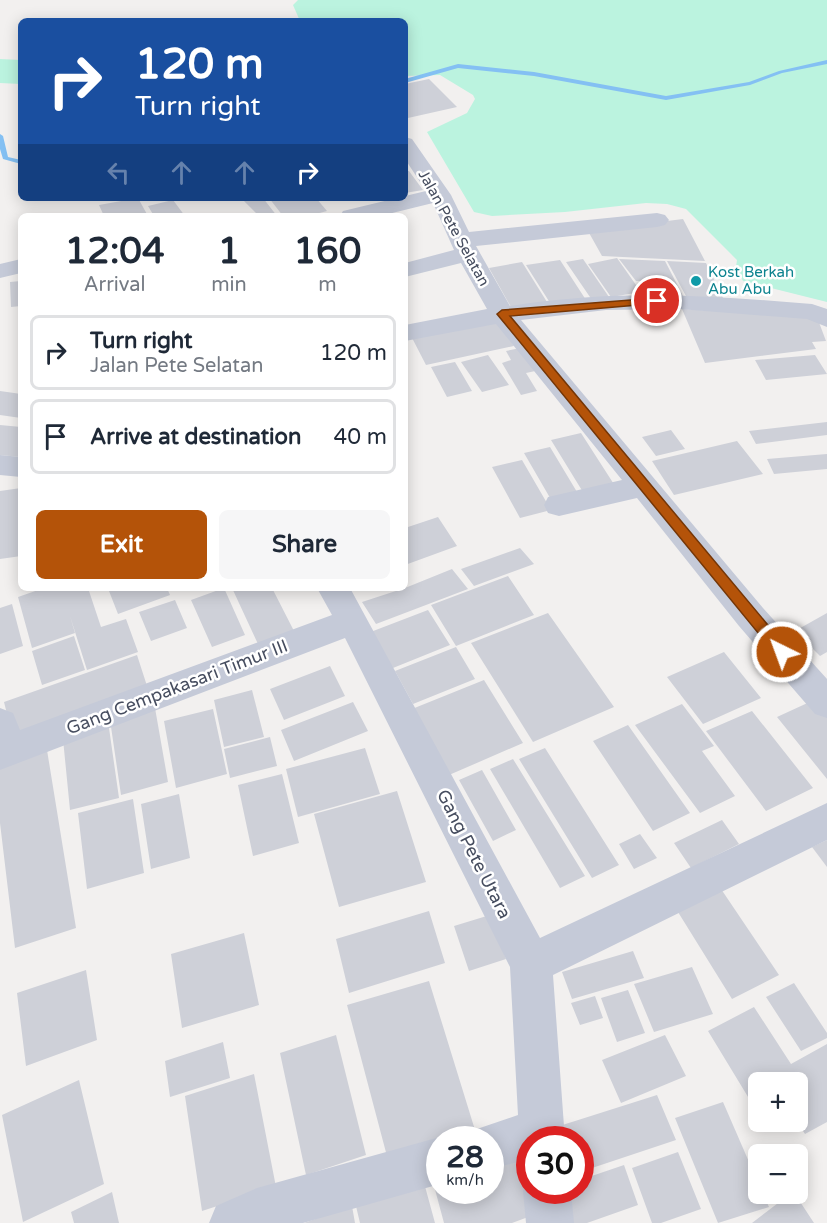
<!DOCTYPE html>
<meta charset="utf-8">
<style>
:root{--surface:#fff;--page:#f6f6f7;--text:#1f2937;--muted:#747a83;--line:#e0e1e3;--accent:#b45309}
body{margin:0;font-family:"Varela Round",sans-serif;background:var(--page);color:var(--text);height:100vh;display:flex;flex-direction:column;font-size:22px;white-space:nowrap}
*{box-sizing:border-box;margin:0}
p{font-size:20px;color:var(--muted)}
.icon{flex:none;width:33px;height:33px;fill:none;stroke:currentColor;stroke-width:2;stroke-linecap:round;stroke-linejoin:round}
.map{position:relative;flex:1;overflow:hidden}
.side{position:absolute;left:18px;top:213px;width:390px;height:378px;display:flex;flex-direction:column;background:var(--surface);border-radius:9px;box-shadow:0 3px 15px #0003}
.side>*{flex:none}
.hud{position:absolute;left:18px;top:18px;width:390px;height:183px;border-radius:9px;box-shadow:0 3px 15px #0003;background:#1a4fa0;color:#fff;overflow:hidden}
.fabs{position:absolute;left:748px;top:1072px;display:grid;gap:12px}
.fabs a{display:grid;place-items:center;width:60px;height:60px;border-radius:9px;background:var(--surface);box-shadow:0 3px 15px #0003;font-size:30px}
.speed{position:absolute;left:426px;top:1126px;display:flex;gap:12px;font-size:30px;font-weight:700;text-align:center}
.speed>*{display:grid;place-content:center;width:78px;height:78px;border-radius:50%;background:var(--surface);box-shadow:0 3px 15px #0003;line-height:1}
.speed small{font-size:15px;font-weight:400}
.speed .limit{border:9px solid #d22;background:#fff;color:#111}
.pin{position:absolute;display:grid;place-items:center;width:51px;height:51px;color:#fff;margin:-26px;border:3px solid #fff;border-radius:50%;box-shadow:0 2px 6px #0007}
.me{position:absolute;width:66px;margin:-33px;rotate:318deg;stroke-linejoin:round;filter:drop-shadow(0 0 4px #0008)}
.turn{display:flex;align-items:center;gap:21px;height:126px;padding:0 18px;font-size:27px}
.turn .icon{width:78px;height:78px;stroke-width:2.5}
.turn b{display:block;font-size:42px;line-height:51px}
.lanes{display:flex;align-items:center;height:57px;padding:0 18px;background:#0003;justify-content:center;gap:30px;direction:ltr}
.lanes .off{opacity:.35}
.eta{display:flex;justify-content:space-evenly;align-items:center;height:102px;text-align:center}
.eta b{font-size:36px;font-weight:700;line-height:42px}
.action{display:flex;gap:12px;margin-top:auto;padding:12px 18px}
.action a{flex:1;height:69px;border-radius:9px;background:var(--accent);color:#fff;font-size:24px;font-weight:700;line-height:69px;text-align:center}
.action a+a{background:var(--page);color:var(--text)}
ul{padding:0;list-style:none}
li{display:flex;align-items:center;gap:18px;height:75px;margin:0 12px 9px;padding:0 6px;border:3px solid var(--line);border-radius:9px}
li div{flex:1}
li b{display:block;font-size:22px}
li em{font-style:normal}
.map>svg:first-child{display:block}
</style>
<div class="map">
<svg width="827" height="1223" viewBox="0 0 827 1223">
<rect width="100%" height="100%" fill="#f2f0ef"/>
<path fill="#bbf3df" d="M298,0H827V302L743,281L736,267L737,260L686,209L667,204L646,203L565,212L492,216L474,212L427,132L467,113L475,99L473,95L440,75L405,76V21H300L293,5Z
M0,59L21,60V84L0,83Z"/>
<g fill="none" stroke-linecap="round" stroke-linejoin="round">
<path fill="#84c0f3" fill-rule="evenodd" d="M827,60V64L782,73L750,85L666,100L534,76L458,68L405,83V79L458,64L534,72L666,96L749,82L779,71Z
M0,134L3,136L8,157L21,160V164L3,159L0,149Z"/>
</g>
<path fill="#ced0d8" d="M429,79L457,107L408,118L405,115V84Z
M405,171H409L423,190L405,193Z
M138,198L148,216H104L99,205Z
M256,198H263L277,216H259L244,201Z
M269,198H316L327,211L308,216H283Z
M173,200L185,216H154L148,206Z
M683,219L705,261L602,256L588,231Z
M617,258L641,292L611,297L588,264Z
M583,259L609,297L592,300L566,262Z
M619,259L665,261L683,296L649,295L641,281H636Z
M560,260L586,300L552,306L526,265Z
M667,261L706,263L724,300L687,298Z
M522,262L547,302L512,309L489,268Z
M21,281V306L11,307L10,282Z
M682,309L817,317L826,341L812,342L816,349L705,363Z
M495,316L514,346L426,365L410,334Z
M525,347L540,370L526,373L537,391L521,395L502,363L511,360L506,351Z
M488,355L509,385L482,392L461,362Z
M815,355L827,374L766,380L755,360Z
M455,362L472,391L447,397L431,367Z
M0,391L21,394V418L0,415Z
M827,422V435L756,444L749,431Z
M0,425L21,427V457L0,455Z
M671,430L685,449L656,456L642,437Z
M581,433L617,489L586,497L551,440Z
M737,441L763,474L674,495L652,461Z
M550,447L580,497L553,503L524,453Z
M827,454V469L774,474L767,459Z
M522,460L551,510L520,518L492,467Z
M21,488V556L0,559V491Z
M438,517L457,546L405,565V528Z
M520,548L534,564L474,586L461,569Z
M452,569L468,589L376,624L362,602L405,588Z
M508,576L534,615L456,646L431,605Z
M44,588H88L101,627L126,619L138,652L87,670L70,616L75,633L32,648L18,597Z
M118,588H167L170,595L118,614L109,591Z
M224,588L245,635L212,647L191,600Z
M232,588H272L294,631L258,644Z
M175,600L187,628L151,641L139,612Z
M12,604L23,646L0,654V608Z
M428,610L450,645L388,670L368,633Z
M548,613L614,707L533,742L471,643Z
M827,613V652L820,656L795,631Z
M74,636L85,670L42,685L32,651Z
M456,647L475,679L413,704L395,671Z
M724,652L761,698L703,724L667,677Z
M137,655L148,689L13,738L4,702Z
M330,666L345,696L284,720L270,689Z
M484,680L523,743L449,775L412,709Z
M252,690L264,737L224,747L214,700Z
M814,700L827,715V779L777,717Z
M353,702L368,731L294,761L281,730Z
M682,704L714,746L702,751L735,796L700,813L635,725Z
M155,708L168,782L121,795L110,720Z
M213,709L227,774L176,788L164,721Z
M752,711L813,788L766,811L706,731Z
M628,725L690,813L653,831L593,741Z
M109,728L119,798L70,810L63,739Z
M270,737L277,766L230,778L224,749Z
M365,748L380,794L298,817L286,769Z
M545,748L619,865L592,878L519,759Z
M47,750L76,928L15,948L0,823V764Z
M513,759L585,876L560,888L490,769Z
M482,770L516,830L493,841L459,780Z
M282,774L299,843L253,856L238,785Z
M397,791L426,882L339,907L314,814Z
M179,794L190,858L151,869L141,804Z
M133,799L144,873L87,889L78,813Z
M722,820L739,844L691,868L674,843Z
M640,834L657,858L634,869L619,844Z
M827,840V867L812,847Z
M717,883L779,975L732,999L673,904Z
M429,911L445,963L349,993L336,939Z
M490,915L506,959L469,971L454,926Z
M244,933L259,1005L182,1028L171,954Z
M633,951L644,978L572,999L562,972Z
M692,967L713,1014L654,1032L634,984Z
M86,970L97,1040L26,1066L17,993Z
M429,981L475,1130L440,1140L388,1160L347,1005Z
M794,983L827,1033V1038L801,1051L766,997Z
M628,990L645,1033L617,1042L601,998Z
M595,996L603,1018L580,1025L571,1003Z
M754,1007L791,1064L827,1044V1122L805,1134L797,1122L798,1083H759V1115L708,1031Z
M336,1035L366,1155L306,1175L280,1053Z
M665,1035L686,1076L621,1103L602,1060Z
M223,1042L230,1078L170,1097L165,1061Z
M254,1074L276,1187L202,1211L185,1096Z
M79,1080L104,1184L23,1222L2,1115Z
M657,1095L676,1140L580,1172V1140H557L553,1128Z
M723,1102L759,1185V1194H763L769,1207L718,1223L675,1118Z
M490,1151L530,1159V1191H540L547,1210L512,1223H444L430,1171L440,1168V1191H490Z
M678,1152L701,1209L661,1223H652L632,1168Z
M624,1165L638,1205L587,1223H572L562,1191H580V1180Z
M423,1179L435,1223H360L355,1202Z
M112,1192L119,1223H74L71,1212Z
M790,1194H795L814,1223H752Z
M352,1206L355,1223H304Z"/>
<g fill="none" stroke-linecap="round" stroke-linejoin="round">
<path fill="#c5cad8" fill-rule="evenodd" d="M405,137L412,139L451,195L469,232L657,213L665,215L669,220L665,225L657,227L476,246L510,306C617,289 705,295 812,304L827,309V327L807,319L679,309L606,310L521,320L763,608L827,679V718L815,714L739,626L637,498L559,516L548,513L544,505L548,497L622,480L496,324L405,341V325L487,309L461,263L405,277V263L454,250L433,203L380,216H340L343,211L426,191L405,159Z
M21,259V273L0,278V264Z
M0,455L21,457V477L0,475Z
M317,588H350L540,938L827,803V840L553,975L565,1140H530V1159L490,1169V1140H469L474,1130L518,1115L510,967L345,638L0,770V708L13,713L20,730L332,615Z
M440,1137L448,1140H440V1184L303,1223H209L216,1206L257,1188Z
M530,1176V1191H571L574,1223H526L523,1191Z"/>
</g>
<path fill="#b45309" stroke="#753606" stroke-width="1.5" d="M657,298L661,299V303L510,316L787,648V656H777L497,314L502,310Z"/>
<circle fill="#0f9aa8" stroke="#fff" stroke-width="2" cx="696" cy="281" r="6"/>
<g text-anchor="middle" stroke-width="5" stroke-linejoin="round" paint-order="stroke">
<g font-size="15" fill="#464d5f" stroke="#fff">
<text transform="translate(454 228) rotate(61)" y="5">Jalan Pete Selatan</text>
</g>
<g font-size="15" fill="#0d838f" stroke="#fff" text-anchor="start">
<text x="708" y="277">Kost Berkah<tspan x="708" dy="17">Abu Abu</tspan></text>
</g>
<g font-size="18" fill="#464d5f" stroke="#fff">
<text transform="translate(177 687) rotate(-21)" y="6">Gang Cempakasari Timur III</text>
<text transform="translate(474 854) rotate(63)" y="6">Gang Pete Utara</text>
</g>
</g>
</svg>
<div class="fabs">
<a>+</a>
<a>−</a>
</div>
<div class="speed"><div>28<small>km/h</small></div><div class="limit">30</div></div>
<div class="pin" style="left:657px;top:301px;background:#d93025"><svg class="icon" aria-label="arrive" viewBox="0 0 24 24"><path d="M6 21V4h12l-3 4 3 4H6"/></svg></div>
<svg class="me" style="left:782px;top:652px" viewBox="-20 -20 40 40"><circle r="17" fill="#b45309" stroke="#fff" stroke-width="3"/><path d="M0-11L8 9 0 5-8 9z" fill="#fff"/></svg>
<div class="hud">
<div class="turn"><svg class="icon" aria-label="right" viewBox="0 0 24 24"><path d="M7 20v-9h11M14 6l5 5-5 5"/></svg><div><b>120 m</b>Turn right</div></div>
<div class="lanes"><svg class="icon off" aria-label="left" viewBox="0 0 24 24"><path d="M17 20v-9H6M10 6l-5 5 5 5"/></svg><svg class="icon off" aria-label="ahead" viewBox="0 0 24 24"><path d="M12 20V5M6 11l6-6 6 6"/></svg><svg class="icon off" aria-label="ahead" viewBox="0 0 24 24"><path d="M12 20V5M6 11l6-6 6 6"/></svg><svg class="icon" aria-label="right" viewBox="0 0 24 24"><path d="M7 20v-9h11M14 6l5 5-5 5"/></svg></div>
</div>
<section class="side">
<div class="eta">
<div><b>12:04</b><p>Arrival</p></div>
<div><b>1</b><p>min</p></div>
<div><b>160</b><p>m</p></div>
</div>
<ul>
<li><svg class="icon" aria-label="right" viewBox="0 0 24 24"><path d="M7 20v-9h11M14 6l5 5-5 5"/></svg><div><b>Turn right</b><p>Jalan Pete Selatan</p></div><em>120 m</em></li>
<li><svg class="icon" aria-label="arrive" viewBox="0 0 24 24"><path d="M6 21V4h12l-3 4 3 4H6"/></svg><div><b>Arrive at destination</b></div><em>40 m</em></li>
</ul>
<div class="action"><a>Exit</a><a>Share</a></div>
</section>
</div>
